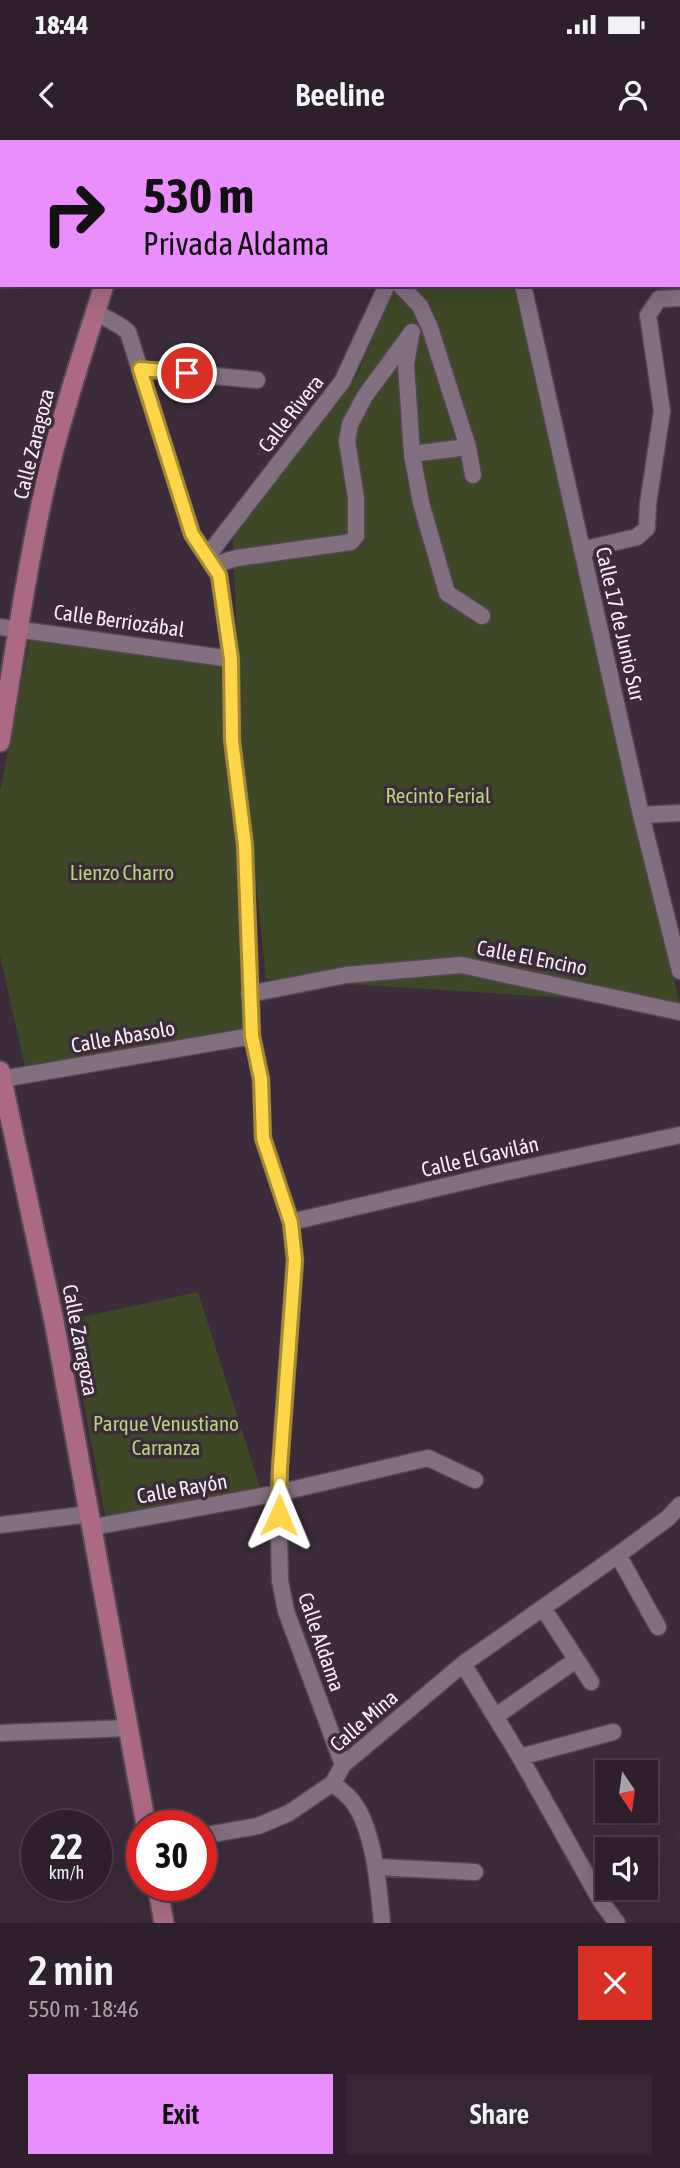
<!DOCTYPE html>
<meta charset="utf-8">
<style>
:root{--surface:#2d202c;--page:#352834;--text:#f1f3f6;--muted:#a7a3a9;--line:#483e48;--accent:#ea8dfd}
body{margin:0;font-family:"Asap Condensed",sans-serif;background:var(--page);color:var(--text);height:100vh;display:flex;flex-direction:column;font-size:26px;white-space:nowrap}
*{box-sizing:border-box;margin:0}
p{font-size:23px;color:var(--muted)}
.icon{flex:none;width:38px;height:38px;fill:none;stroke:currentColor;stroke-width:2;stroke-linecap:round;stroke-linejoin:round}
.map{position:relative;height:1783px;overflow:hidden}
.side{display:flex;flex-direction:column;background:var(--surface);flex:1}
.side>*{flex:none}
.top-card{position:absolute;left:0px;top:0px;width:681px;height:147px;box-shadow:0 7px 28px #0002,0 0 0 2px var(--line);background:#ea8dfd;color:#111;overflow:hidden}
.needle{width:46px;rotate:167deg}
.fabs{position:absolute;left:595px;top:1620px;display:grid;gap:14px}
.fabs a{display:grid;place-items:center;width:63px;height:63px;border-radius:0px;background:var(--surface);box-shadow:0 7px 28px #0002,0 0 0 2px var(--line);font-size:35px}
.speed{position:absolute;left:21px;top:1670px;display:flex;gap:14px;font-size:35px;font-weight:700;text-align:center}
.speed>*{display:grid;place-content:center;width:91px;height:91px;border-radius:50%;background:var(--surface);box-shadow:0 7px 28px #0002,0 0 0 2px var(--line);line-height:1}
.speed small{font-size:18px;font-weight:400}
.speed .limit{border:10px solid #d22;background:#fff;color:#111}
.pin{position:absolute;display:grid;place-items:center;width:60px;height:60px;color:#fff;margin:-30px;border:4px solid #fff;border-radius:50%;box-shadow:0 2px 7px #0007}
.me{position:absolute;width:77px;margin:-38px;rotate:1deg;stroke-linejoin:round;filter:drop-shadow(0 0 5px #0008)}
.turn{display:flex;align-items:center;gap:24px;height:147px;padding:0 28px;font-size:32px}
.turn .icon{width:91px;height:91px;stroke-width:2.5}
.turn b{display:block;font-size:49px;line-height:60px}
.round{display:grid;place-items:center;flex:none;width:74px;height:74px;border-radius:0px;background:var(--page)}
.summary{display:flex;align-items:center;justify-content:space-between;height:119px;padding:0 28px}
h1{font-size:42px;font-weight:600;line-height:52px}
.primary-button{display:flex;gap:14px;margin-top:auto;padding:14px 28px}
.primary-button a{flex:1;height:80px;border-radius:0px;background:var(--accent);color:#111;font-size:28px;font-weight:600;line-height:80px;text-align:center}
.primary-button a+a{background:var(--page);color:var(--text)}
.status{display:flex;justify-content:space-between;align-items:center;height:49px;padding:0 35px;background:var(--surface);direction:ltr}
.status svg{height:19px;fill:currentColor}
header{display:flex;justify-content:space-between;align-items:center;height:91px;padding:0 28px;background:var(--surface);font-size:32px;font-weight:600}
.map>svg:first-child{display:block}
</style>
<div class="status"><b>18:44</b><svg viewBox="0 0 49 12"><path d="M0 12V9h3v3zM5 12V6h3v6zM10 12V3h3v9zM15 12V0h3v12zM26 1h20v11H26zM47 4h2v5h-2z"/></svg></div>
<header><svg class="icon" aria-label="back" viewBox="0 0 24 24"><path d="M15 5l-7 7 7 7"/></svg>Beeline<svg class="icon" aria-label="person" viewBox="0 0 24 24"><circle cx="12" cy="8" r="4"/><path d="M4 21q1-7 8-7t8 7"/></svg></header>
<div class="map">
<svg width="680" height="1783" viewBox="0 0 680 1783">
<rect width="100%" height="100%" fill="#3c2b3a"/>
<path fill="#3e4826" d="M396,145H515L680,865L266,839L243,612L245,888L26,931L0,815V651L30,498L234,515L241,578L232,388L356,237Z
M198,1152L262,1354L106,1380L68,1180Z"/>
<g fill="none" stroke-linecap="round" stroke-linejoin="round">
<defs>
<path id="minor" d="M495,0V2
M446,2L447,0
M400,145L420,166L430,188L468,307L473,335
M523,145L641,675L680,831
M96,172L122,187L128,192L192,394L219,435L231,519L232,600L245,705L252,896L261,939L263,998L291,1082L295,1120L278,1353L280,1441L286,1471L343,1625
M411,195L406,224L412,314
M140,229L257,240
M468,307L412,314L421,363L447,453L482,476
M582,410L637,397L647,388L648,364L662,271L648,175L659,159L680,158
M208,415L342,242L387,145
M213,425L237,418L351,402L356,396V358L347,301L350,284L365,256L412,192
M0,487L231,519
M641,675L680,673
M249,854L346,835L461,825L680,872
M2,939L252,896
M291,1082L502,1033L680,995
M0,1385L90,1374
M93,1387L278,1353L428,1318L475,1340
M618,1415L658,1487
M543,1468L591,1542
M463,1524L520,1617L602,1763L617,1783
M496,1576L576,1520
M0,1593L129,1588
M520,1617L613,1592
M333,1643C339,1649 348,1655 353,1662C374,1689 379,1749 382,1783
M201,1696L258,1686L289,1673L333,1643L343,1625L463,1524L618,1415L668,1378L680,1365
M377,1727L475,1732"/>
<path id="major" d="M148,2L149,0
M0,602C15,511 28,418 49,329C64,267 85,206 104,145
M0,931L54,1181L146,1685
M157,1745L164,1783"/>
</defs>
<use href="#minor" stroke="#554754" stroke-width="19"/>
<use href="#major" stroke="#554754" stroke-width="23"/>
<use href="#minor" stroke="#826f80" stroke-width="16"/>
<use href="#major" stroke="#ac6983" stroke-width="19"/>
</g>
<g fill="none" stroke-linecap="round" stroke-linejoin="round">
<defs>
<path id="route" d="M187,233L140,229L192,394L219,435L231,519L232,600L245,705L252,896L261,939L263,998L291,1083L295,1120L280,1328L279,1375"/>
</defs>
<use href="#route" stroke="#a68a30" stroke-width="18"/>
<use href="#route" stroke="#ffd54a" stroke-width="12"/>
</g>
<g text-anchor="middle" stroke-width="7" stroke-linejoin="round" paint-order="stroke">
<g font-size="21" fill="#f8edf7" stroke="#3c2b3a">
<text transform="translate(291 274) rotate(-52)" y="7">Calle Rivera</text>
<text transform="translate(34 304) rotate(-76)" y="7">Calle Zaragoza</text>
<text transform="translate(119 481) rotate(8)" y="7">Calle Berriozábal</text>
<text transform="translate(620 484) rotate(77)" y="7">Calle 17 de Junio Sur</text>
<text transform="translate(532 818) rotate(11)" y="7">Calle El Encino</text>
<text transform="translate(123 897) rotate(-10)" y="7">Calle Abasolo</text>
<text transform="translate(480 1017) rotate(-13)" y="7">Calle El Gavilán</text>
<text transform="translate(80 1200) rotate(79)" y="7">Calle Zaragoza</text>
<text transform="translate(182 1349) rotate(-10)" y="7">Calle Rayón</text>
<text transform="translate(321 1502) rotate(71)" y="7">Calle Aldama</text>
<text transform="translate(364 1581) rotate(-41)" y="7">Calle Mina</text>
</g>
<g font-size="21" fill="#b8d478" stroke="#3c2b3a">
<text x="438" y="663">Recinto Ferial</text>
<text x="122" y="740">Lienzo Charro</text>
<text x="166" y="1291">Parque Venustiano<tspan x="166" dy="24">Carranza</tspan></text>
</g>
</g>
</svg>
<div class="fabs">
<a><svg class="needle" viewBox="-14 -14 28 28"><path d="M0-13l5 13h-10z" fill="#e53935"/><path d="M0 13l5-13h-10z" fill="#a7a3a9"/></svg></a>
<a><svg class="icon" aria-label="sound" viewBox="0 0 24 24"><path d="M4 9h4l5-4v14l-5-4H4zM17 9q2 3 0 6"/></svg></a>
</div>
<div class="speed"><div>22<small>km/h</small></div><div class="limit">30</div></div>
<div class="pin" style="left:187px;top:233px;background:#d93025"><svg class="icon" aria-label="arrive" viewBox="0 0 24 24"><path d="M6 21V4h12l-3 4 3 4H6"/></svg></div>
<svg class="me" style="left:279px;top:1375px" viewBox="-20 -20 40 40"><path d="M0-17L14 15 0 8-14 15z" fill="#ffd54a" stroke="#fff" stroke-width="4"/></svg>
<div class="top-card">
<div class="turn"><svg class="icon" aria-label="right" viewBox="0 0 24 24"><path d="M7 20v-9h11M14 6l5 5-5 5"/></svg><div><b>530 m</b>Privada Aldama</div></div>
</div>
</div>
<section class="side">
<div class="summary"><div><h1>2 min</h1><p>550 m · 18:46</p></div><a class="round" style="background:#d93025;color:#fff"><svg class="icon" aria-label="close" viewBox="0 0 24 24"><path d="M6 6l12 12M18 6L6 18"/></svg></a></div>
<div class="primary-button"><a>Exit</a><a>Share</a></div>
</section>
